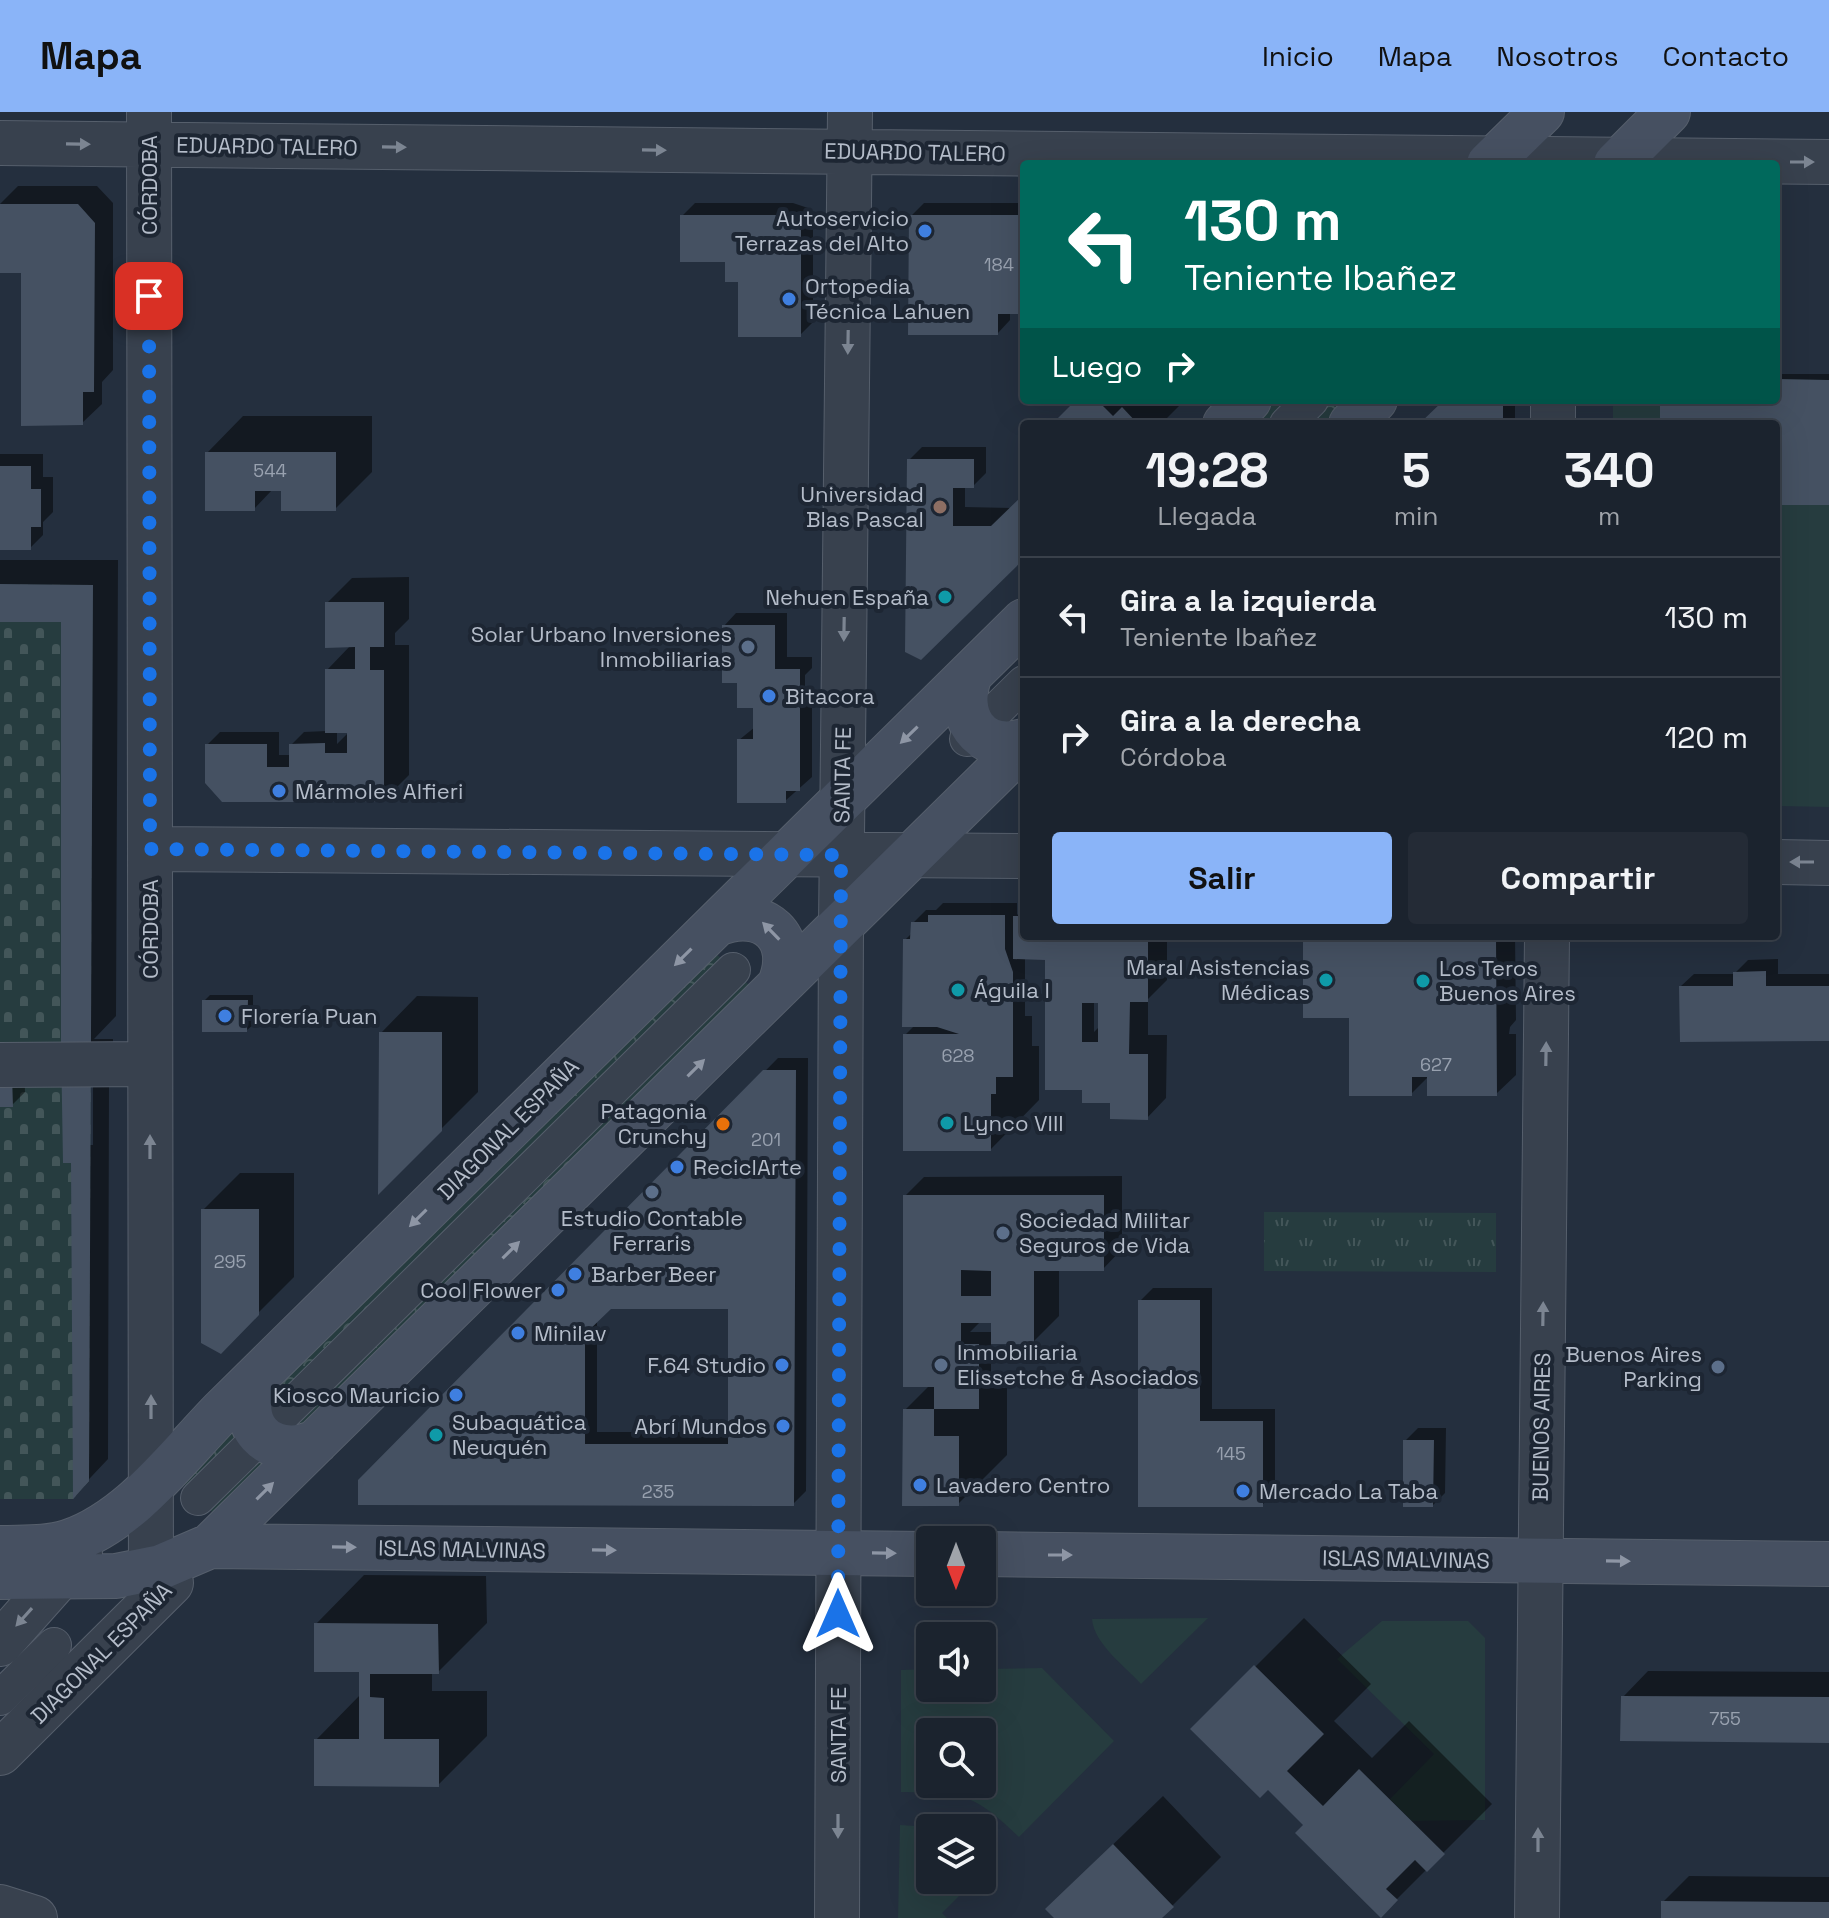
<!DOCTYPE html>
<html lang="es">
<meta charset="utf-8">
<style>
:root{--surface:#1b232e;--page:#242b36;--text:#f1f3f6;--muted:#a0a4aa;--line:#39404a;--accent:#8ab4f8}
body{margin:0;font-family:"Space Grotesk",sans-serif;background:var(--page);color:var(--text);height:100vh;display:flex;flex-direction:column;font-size:30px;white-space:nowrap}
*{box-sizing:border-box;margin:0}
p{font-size:26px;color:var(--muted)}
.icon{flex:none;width:44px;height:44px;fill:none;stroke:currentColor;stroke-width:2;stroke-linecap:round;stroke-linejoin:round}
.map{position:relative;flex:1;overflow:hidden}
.details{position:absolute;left:1020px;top:308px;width:760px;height:520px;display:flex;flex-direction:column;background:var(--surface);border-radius:8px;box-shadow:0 8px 32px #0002,0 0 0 2px var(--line)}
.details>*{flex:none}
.banner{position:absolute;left:1020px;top:48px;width:760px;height:244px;border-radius:8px;box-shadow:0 8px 32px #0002,0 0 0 2px var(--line);background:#00695c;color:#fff;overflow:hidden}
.needle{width:52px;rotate:180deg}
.tools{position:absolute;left:916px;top:1414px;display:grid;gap:16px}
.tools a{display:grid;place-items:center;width:80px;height:80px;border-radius:8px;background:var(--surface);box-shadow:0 8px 32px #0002,0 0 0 2px var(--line);font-size:40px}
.pin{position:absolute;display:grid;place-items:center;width:68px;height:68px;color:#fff;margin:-34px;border-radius:16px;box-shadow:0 4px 12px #0006}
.me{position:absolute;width:88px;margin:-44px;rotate:0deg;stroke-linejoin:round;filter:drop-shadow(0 0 6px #0008)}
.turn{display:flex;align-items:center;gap:28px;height:168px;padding:0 32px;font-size:36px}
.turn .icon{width:104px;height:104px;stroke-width:2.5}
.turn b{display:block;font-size:56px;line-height:68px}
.then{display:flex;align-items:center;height:76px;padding:0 32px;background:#0003;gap:16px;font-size:30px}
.eta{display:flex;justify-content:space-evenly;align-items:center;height:136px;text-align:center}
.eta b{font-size:48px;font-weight:700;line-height:56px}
.primary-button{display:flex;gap:16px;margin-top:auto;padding:16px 32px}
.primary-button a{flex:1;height:92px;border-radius:8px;background:var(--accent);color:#111;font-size:32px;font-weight:700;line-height:92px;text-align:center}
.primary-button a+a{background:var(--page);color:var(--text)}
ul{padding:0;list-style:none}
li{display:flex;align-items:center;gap:24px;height:120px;padding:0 32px;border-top:2px solid var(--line)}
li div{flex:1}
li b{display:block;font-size:30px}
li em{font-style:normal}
header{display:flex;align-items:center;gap:48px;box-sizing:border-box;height:112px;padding:0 40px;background:var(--accent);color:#111}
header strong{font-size:38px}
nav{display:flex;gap:44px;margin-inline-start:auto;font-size:28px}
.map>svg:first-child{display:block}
</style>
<header>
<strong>Mapa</strong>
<nav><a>Inicio</a><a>Mapa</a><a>Nosotros</a><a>Contacto</a></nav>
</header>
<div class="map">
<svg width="1829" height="1806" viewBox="0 0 1829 1806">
<defs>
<pattern id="grass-tufts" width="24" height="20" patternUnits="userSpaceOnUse" patternTransform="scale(2)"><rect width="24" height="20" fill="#263c3f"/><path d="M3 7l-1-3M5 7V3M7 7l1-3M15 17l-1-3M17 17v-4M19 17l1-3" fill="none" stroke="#435659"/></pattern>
<pattern id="cemetery-stones" width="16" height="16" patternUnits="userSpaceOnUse" patternTransform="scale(2)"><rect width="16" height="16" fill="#263c3f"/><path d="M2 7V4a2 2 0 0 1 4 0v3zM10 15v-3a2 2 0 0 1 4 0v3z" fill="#435659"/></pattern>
<pattern id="park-crowns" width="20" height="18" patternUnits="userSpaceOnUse" patternTransform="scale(2)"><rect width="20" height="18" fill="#263c3f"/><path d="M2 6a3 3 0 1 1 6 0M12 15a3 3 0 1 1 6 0" fill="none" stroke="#435659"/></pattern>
</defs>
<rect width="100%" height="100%" fill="#242f3e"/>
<path fill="url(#grass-tufts)" d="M1264,1100L1496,1101V1160L1264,1159Z"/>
<path fill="url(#cemetery-stones)" d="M0,472L93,473L89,1369L73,1387H0Z"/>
<path fill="url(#park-crowns)" d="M1270,288H1352L1328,312H1246Z
M712,838L753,877L218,1406L178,1365Z"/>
<path fill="#263c3f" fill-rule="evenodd" d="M1776,267L1829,268V695L1776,694V312H1613V288H1776Z
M1208,1506L1141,1572C1125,1554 1094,1532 1092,1507Z
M1382,1509H1468L1485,1526V1708L1412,1709L1390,1687L1434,1642L1337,1547Z
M1042,1556L1114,1629L1019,1725C972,1680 965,1682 901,1680V1558L930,1557V1576H982V1557ZM982,1620V1672H930V1620Z
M900,1713L949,1716H930V1768H975L942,1801L947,1806H898Z"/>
<path fill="#0007" fill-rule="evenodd" d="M18,74H97L113,91V258L102,270V292L82,311L23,159H0V92Z
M695,91H793L808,96L813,105V210L800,223L740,168L727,148L682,104Z
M924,91H1024V200H1010V208L998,221L911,104Z
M1776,262H1829V391H1776V312H1662V288H1776Z
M1079,288H1185L1161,312H1055Z
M1446,288H1515V312H1422Z
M243,304H372V360L335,397L283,377H273L254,397L207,341Z
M922,335H986V361L973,374H965V395L1011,396L1024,385V444L907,539L909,348Z
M0,342H43V365H53V400L43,410V423L30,436H0Z
M0,448H118L116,904L94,927H113V965L109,968L108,1347L75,1382L73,1049L63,508H0ZM89,963H93V1033H89Z
M409,465V507L395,521V533H409V663L384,688H223L207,633L220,620H279V643H291V633L304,620L327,619V558L351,533L327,491L352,466ZM337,619H350L337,632Z
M736,501H787V545H812V556L805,563V584H812V665L785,689L739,628L755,615V594L739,569L724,514Z
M943,791H1017V803L1024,796V824H1167V868L1148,887V923H1167L1166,986L1147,1006L1084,976L1047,846H1025V904H1032V934H1039V988L991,1037L905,923L915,913L905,828L913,820V811L926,798H936ZM1094,889H1100V914L1094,920Z
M1311,824H1515L1516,908L1510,915L1509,922H1516V963L1496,982L1429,964L1411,982L1351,904L1305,830Z
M1778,847V862H1829V927L1681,874L1694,862H1734L1748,848Z
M210,883H253V913L247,918L204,889Z
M417,884L478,885V980L380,1078L381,921Z
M778,946H808L806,1379L793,1392L360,1369ZM610,1195H730V1320H597V1207Z
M24,951L25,980L12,993H0Z
M240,1061H294V1165L220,1239L203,1098Z
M1122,1064V1137L1103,1157H1059V1204L1033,1230H991V1276H1007V1343L958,1392L905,1298L930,1273L905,1084L924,1065ZM981,1209H993V1220H970Z
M1153,1176H1212V1297H1275V1380L1262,1393H1140V1189Z
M1418,1316H1446L1445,1381L1433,1393L1405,1329Z
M364,1463L486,1464L487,1511L438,1560H432V1579H487V1624L438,1673L316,1628L361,1582V1558L316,1512Z
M1304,1506L1371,1572L1334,1609L1372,1646L1409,1609L1492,1692L1381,1803L1306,1713L1268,1676L1193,1617Z
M1648,1559L1829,1560V1629L1623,1585Z
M1163,1684L1221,1745L1160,1806H1057L1097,1748Z
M1689,1764L1829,1765V1806H1663V1790Z"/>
<path fill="#455162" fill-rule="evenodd" d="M0,92H78L95,111L94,280H83V313L21,314V161H0Z
M680,103H779L795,108L801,118V225H738V170H725V150H680Z
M909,103H1024V202H998V223H908Z
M1776,267L1829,268V393H1776V312H1660V288H1776Z
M1076,288H1097L1113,304L1122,295L1138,312H1052Z
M1444,288H1503V312H1419Z
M205,340H336V399H281V379H255V399H205Z
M907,347H974V376H953V414H991L1024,382V447L921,548L905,540Z
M0,354H31V377H41V415H31V438H0Z
M0,472L93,473L89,1369L73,1387L71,1051H63L61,932V510H0Z
M325,490H384V535H370V558H384V690H222L205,671V632H267V655H289V632L325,631V641H347V621H325V557H355V535L325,536Z
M722,513H775V557H800V679H786V691H737V627H753V596H737V571H722Z
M928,803H1005V837L1013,860V965H996V982H991V1039H903V922H959L937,915H902L903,827H910L911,810H928Z
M1013,804H1024V824H1148V890H1130L1129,942H1148V1008L1110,1007V991H1082V978H1045V848L1013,847ZM1082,891H1098V930H1082Z
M1349,824H1496L1497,984H1427V965H1412V984H1349V906H1303V829H1349Z
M1766,859V874H1829V929L1680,930L1679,874H1733V860Z
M202,888H248L247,920H202Z
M379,920H442V1019L378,1083Z
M763,958H796L794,1394L358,1393V1368ZM611,1197H728V1332H585V1222Z
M12,963L13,995H0V964Z
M903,1083H1104V1159H1034V1232H991V1211H961V1232H979V1297H934V1275H903ZM961,1158L991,1159V1184H961Z
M201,1097H259V1203L221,1242L201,1231Z
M1138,1188H1200V1309H1263V1395H1138Z
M903,1297H934V1324H959V1394H902Z
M1403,1328H1434L1433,1395H1403Z
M314,1511L438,1512L439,1562H370V1585L384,1586V1627H439V1675L314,1674V1627H359V1560H314Z
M1254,1553L1324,1622L1287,1659L1323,1694L1359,1657L1445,1742L1427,1760L1415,1748L1386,1777L1398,1788L1381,1806L1295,1721L1303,1713L1268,1678L1260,1686L1190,1617Z
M1621,1584L1829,1585V1631L1620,1629Z
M1113,1732L1174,1795L1162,1806H1054L1045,1797Z
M1661,1789L1829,1790V1806H1661Z"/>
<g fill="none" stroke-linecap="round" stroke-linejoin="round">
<defs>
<path id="pedestrian" d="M1287,312L1311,288
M967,627L1024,571
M198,1386L733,858
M0,1586L54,1533"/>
<path id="minor" d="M149,0L151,1490
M0,31L1829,50
M1553,312V288
M150,737L1024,744
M1776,750L1829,751
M0,953L150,952
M0,1532L80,1442
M0,1641L171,1471
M0,1795L35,1806
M837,1806L841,814L850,0
M1537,1806L1547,824"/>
<path id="secondary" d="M1489,52L1542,0
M1616,52L1668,0
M1225,312L1249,288
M1351,312L1375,288
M970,562C955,603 978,642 1024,629
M717,812C764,793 800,826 779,874
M257,1265C233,1311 268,1350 316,1330
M210,1434L1024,633
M0,1436C22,1435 46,1437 68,1430C131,1409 177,1345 222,1299L1024,509
M982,1442L1829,1452
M0,1465L116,1464L161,1455L210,1434L930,1442"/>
</defs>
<use href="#pedestrian" stroke="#565f6c" stroke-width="36"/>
<use href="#minor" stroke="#565f6c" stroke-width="46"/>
<use href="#secondary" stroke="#565f6c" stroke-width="46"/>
<use href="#pedestrian" stroke="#38414e" stroke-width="34"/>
<use href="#minor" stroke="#38414e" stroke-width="44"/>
<use href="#secondary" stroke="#465061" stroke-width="44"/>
</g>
<defs><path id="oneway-solid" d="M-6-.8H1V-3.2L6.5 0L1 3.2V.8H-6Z" transform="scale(2)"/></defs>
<g fill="#7c8592">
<use href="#oneway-solid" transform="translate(78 32) rotate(1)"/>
<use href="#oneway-solid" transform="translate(394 35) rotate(1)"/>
<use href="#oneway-solid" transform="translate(654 38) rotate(1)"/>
<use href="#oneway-solid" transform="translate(1802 50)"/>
<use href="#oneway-solid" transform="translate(848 230) rotate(91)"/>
<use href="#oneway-solid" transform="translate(844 517) rotate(91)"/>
<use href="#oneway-solid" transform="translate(1802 750) rotate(-180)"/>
<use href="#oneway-solid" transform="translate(1546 942) rotate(-89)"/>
<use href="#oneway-solid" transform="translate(150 1035) rotate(-90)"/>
<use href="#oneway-solid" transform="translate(1543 1202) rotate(-89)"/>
<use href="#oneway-solid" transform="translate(151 1295) rotate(-90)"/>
<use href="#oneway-solid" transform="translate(24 1505) rotate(132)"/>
<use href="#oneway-solid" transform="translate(838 1714) rotate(90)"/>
<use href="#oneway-solid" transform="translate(1538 1728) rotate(-90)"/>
</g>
<g fill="#8e96a5">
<use href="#oneway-solid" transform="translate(909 623) rotate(136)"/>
<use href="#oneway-solid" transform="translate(771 819) rotate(-134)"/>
<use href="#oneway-solid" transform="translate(683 845) rotate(135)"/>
<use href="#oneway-solid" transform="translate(696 956) rotate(-45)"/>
<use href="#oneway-solid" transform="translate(418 1106) rotate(135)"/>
<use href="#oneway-solid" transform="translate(511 1138) rotate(-45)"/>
<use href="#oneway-solid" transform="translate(265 1379) rotate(-45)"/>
<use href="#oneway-solid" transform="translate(344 1435) rotate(1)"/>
<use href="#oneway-solid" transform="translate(604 1438) rotate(1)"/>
<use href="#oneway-solid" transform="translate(884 1441) rotate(1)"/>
<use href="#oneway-solid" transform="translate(1060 1443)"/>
<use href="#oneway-solid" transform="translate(1618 1449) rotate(1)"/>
</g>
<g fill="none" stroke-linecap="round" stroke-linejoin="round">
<path stroke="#1a73e8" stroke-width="14" stroke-dasharray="0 25.2" d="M149,184L150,737L841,743L838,1502"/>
</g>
<g fill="#3f7fe0" stroke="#1d2633" stroke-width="3">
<circle cx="925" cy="119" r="8"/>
<circle cx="789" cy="187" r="8"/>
<circle cx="769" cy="584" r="8"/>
<circle cx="279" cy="679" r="8"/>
<circle cx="225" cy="904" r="8"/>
<circle cx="677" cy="1055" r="8"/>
<circle cx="575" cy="1162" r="8"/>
<circle cx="558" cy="1178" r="8"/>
<circle cx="518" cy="1221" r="8"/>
<circle cx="782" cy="1253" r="8"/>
<circle cx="456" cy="1283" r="8"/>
<circle cx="783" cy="1314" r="8"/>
<circle cx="920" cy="1373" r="8"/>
<circle cx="1243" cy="1379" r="8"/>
</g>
<circle fill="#8d6e63" stroke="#1d2633" stroke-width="3" cx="940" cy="395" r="8"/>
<g fill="#0f9aa8" stroke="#1d2633" stroke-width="3">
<circle cx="945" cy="485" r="8"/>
<circle cx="1326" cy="868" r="8"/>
<circle cx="1423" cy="869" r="8"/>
<circle cx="958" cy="878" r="8"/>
<circle cx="947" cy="1011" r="8"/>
<circle cx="436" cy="1323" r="8"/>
</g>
<g fill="#5c6f8a" stroke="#1d2633" stroke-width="3">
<circle cx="748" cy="535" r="8"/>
<circle cx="652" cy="1080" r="8"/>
<circle cx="1003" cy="1121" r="8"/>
<circle cx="941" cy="1253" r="8"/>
<circle cx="1718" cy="1255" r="8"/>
</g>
<circle fill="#e8710a" stroke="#1d2633" stroke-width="3" cx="723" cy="1012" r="8"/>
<g text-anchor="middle" stroke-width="8" stroke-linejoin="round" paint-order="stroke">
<g font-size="18" fill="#98a1af">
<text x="999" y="159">184</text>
<text x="270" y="365">544</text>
<text x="958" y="950">628</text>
<text x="1436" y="959">627</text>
<text x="766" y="1034">201</text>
<text x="230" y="1156">295</text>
<text x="1231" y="1348">145</text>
<text x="658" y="1386">235</text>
<text x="1725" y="1613">755</text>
</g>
<g font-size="22" fill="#b4bcc9" stroke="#1d2633">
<text transform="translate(267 34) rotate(1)" y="8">EDUARDO TALERO</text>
<text transform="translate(915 40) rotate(1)" y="8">EDUARDO TALERO</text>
<text transform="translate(149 73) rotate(-90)" y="8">CÓRDOBA</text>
<text transform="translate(842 663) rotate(-89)" y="8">SANTA FE</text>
<text transform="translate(150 817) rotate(-90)" y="8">CÓRDOBA</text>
<text transform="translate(508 1017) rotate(-45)" y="8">DIAGONAL ESPAÑA</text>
<text transform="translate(1541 1315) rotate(-89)" y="8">BUENOS AIRES</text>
<text transform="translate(462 1437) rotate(1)" y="8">ISLAS MALVINAS</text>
<text transform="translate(1406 1447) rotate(1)" y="8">ISLAS MALVINAS</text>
<text transform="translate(101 1541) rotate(-45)" y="8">DIAGONAL ESPAÑA</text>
<text transform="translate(838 1623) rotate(-90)" y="8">SANTA FE</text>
</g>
<g font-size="22" fill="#b4bcc9" stroke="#1d2633" text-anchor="start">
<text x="909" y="114" text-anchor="end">Autoservicio<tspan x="909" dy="25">Terrazas del Alto</tspan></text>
<text x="805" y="182">Ortopedia<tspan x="805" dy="25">Técnica Lahuen</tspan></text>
<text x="924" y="390" text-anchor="end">Universidad<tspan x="924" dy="25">Blas Pascal</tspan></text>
<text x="929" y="493" text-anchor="end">Nehuen España</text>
<text x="732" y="530" text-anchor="end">Solar Urbano Inversiones<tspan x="732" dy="25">Inmobiliarias</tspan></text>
<text x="785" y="592">Bitacora</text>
<text x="295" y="687">Mármoles Alfieri</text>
<text x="1310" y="863" text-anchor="end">Maral Asistencias<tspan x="1310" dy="25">Médicas</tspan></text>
<text x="1439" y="864">Los Teros<tspan x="1439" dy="25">Buenos Aires</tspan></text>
<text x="974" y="886">Águila I</text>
<text x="241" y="912">Florería Puan</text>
<text x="707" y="1007" text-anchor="end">Patagonia<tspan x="707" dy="25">Crunchy</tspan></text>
<text x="963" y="1019">Lynco VIII</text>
<text x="693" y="1063">ReciclArte</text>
<text x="652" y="1114" text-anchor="middle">Estudio Contable<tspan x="652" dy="25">Ferraris</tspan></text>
<text x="1019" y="1116">Sociedad Militar<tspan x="1019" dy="25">Seguros de Vida</tspan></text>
<text x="591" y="1170">Barber Beer</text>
<text x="542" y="1186" text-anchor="end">Cool Flower</text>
<text x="534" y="1229">Minilav</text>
<text x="957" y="1248">Inmobiliaria<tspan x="957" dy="25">Elissetche &amp; Asociados</tspan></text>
<text x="1702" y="1250" text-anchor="end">Buenos Aires<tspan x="1702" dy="25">Parking</tspan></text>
<text x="766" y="1261" text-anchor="end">F.64 Studio</text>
<text x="440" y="1291" text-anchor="end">Kiosco Mauricio</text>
<text x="452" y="1318">Subaquática<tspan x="452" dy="25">Neuquén</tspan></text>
<text x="767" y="1322" text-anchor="end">Abrí Mundos</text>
<text x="936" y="1381">Lavadero Centro</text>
<text x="1259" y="1387">Mercado La Taba</text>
</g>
</g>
</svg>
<div class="tools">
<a><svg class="needle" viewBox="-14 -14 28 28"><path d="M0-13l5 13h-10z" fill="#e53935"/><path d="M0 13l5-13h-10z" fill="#a0a4aa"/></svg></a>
<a><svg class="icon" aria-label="sound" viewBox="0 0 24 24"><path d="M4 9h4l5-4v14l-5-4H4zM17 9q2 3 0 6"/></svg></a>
<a><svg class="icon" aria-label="search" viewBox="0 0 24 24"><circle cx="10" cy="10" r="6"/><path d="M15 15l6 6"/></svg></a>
<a><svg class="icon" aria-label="layers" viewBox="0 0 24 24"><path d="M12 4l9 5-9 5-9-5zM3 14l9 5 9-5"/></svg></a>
</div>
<div class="pin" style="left:149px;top:184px;background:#d93025"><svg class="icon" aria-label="arrive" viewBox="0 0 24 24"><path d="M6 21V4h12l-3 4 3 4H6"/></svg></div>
<svg class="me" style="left:838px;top:1502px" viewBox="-20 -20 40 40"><path d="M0-17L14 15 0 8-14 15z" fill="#1a73e8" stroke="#fff" stroke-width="4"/></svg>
<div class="banner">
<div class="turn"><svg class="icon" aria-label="left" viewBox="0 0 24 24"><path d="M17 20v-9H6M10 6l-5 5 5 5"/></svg><div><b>130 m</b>Teniente Ibañez</div></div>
<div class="then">Luego<svg class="icon" aria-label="right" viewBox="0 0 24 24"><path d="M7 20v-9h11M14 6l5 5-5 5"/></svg></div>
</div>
<section class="details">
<div class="eta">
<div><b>19:28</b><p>Llegada</p></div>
<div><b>5</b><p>min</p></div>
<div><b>340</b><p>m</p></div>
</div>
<ul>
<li><svg class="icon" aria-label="left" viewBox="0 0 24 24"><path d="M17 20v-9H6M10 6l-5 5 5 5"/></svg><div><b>Gira a la izquierda</b><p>Teniente Ibañez</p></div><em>130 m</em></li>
<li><svg class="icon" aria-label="right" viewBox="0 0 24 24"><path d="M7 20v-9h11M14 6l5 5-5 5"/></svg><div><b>Gira a la derecha</b><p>Córdoba</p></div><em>120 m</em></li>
</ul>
<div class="primary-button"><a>Salir</a><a>Compartir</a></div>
</section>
</div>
